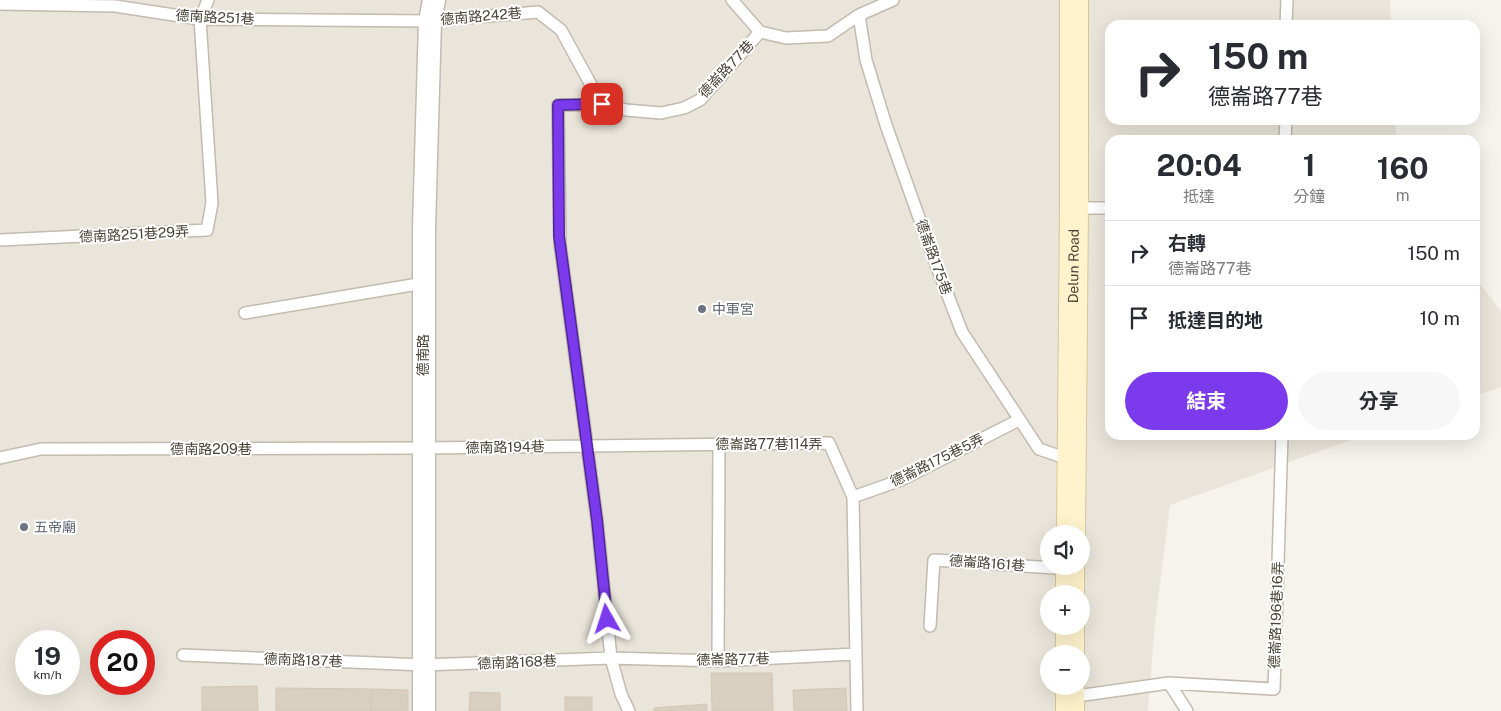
<!DOCTYPE html>
<html lang="zh-TW">
<meta charset="utf-8">
<style>
:root{--surface:#fff;--page:#f7f7f7;--text:#2b2b33;--muted:#7c7c81;--line:#e1e1e2;--accent:#7c3aed}
body{margin:0;font-family:"Public Sans","Noto Sans TC",sans-serif;background:var(--page);color:var(--text);height:100vh;display:flex;flex-direction:column;font-size:19px;white-space:nowrap}
*{box-sizing:border-box;margin:0}
p{font-size:16px;color:var(--muted)}
.icon{flex:none;width:28px;height:28px;fill:none;stroke:currentColor;stroke-width:2;stroke-linecap:round;stroke-linejoin:round}
.map{position:relative;flex:1;overflow:hidden}
.panel{position:absolute;left:1105px;top:135px;width:375px;height:305px;display:flex;flex-direction:column;background:var(--surface);border-radius:15px;box-shadow:0 5px 20px #0002}
.panel>*{flex:none}
.banner{position:absolute;left:1105px;top:20px;width:375px;height:105px;border-radius:15px;box-shadow:0 5px 20px #0002;background:#fff;color:var(--text);overflow:hidden}
.buttons{position:absolute;left:1040px;top:525px;display:grid;gap:10px}
.buttons a{display:grid;place-items:center;width:50px;height:50px;border-radius:50%;background:var(--surface);box-shadow:0 5px 20px #0002;font-size:25px}
.speed{position:absolute;left:15px;top:630px;display:flex;gap:10px;font-size:25px;font-weight:700;text-align:center}
.speed>*{display:grid;place-content:center;width:65px;height:65px;border-radius:50%;background:var(--surface);box-shadow:0 5px 20px #0002;line-height:1}
.speed small{font-size:12px;font-weight:400}
.speed .limit{border:8px solid #d22;background:#fff;color:#111}
.pin{position:absolute;display:grid;place-items:center;width:42px;height:42px;color:#fff;margin:-21px;border-radius:10px;box-shadow:0 2px 8px #0006}
.me{position:absolute;width:55px;margin:-28px;rotate:354deg;stroke-linejoin:round;filter:drop-shadow(0 0 4px #0008)}
.turn{display:flex;align-items:center;gap:18px;height:105px;padding:0 20px;font-size:22px}
.turn .icon{width:65px;height:65px;stroke-width:2.5}
.turn b{display:block;font-size:35px;line-height:42px}
.eta{display:flex;justify-content:space-evenly;align-items:center;height:85px;text-align:center}
.eta b{font-size:30px;font-weight:700;line-height:35px}
.primary-button{display:flex;gap:10px;margin-top:auto;padding:10px 20px}
.primary-button a{flex:1;height:58px;border-radius:30px;background:var(--accent);color:#fff;font-size:20px;font-weight:700;line-height:58px;text-align:center}
.primary-button a+a{background:var(--page);color:var(--text)}
ul{padding:0;list-style:none}
li{display:flex;align-items:center;gap:15px;height:65px;padding:0 20px;border-top:1px solid var(--line)}
li div{flex:1}
li b{display:block;font-size:19px}
li em{font-style:normal}
.map>svg:first-child{display:block}
</style>
<div class="map">
<svg width="1501" height="711" viewBox="0 0 1501 711">
<rect width="100%" height="100%" fill="#f6f3ec"/>
<path fill="#eae5da" fill-rule="evenodd" d="M0,0H1390L1391,25H1110V120H1394L1397,140H1110V435H1365L1170,505L1155,623L1148,711H0ZM1049,534H1081V566H1049ZM1049,594H1081V626H1049ZM26,641H69V684H26ZM101,641H144V684H101ZM1049,654H1081V686H1049Z
M1475,277L1501,311V387L1475,396Z"/>
<path fill="#d8cfc1" stroke="#d3c7b4" d="M711,673H772L773,711H712Z
M257,686L258,711H202V687Z
M276,688L372,689L371,711H276Z
M846,688L847,711H794L793,690Z
M372,689L408,690V711H371Z
M470,692L500,693V711H469Z
M565,697H592V711H565Z
M707,704V711H654V708Z"/>
<g fill="none" stroke-linecap="round" stroke-linejoin="round">
<defs>
<path id="lane" d="M732,0L760,32
M0,4L115,6L200,19L430,21L538,12L561,30L602,105
M859,15L866,60L886,125L932,254L962,332L1039,449L1071,460
M1286,25L1287,0
M760,32L786,38L828,36L859,15L893,0
M1285,140L1286,120
M1074,208H1110
M0,240L207,230L212,203L200,19L208,0
M245,313L424,283
M0,458L41,449L423,448L829,443L853,497L857,711
M853,497L901,480L1019,420
M930,626L934,560L1070,569
M183,655L424,665L611,658L718,661L855,654
M718,661L719,444
M1169,683L1274,689L1282,435
M1070,697L1169,683L1187,711
M629,711L621,694L611,658L597,520L560,244L558,105H602L626,110L661,113L684,108L700,100L760,32"/>
<path id="street" d="M424,711V228L430,21L434,0"/>
<g id="secondary">
<path id="s1" d="M1071,534L1074,208V0"/>
<path d="M1070,594V566"/>
<path d="M1070,654V626"/>
<path d="M1070,711V686"/>
</g>
</defs>
<use href="#lane" stroke="#c2bbae" stroke-width="14"/>
<use href="#street" stroke="#c2bbae" stroke-width="25"/>
<use href="#secondary" stroke="#d6c79b" stroke-width="30"/>
<use href="#lane" stroke="#fff" stroke-width="11"/>
<use href="#street" stroke="#fff" stroke-width="22"/>
<use href="#secondary" stroke="#fff3cd" stroke-width="28"/>
</g>
<g fill="none" stroke-linecap="round" stroke-linejoin="round">
<defs>
<path id="route" d="M602,104L558,105L559,236L597,520L607,619"/>
</defs>
<use href="#route" stroke="#51269a" stroke-width="12"/>
<use href="#route" stroke="#7c3aed" stroke-width="9"/>
</g>
<g fill="#6b7280" stroke="#fff" stroke-width="2">
<circle cx="702" cy="309" r="5"/>
<circle cx="24" cy="527" r="5"/>
</g>
<g text-anchor="middle" stroke-width="4" stroke-linejoin="round" paint-order="stroke">
<g font-size="14" fill="#4b4439" stroke="#fff">
<text transform="translate(481 16) rotate(-5)" y="5">德南路242巷</text>
<text transform="translate(215 17) rotate(3)" y="5">德南路251巷</text>
<text transform="translate(726 69) rotate(-47)" y="5">德崙路77巷</text>
<text transform="translate(134 234) rotate(-3)" y="5">德南路251巷29弄</text>
<text transform="translate(934 257) rotate(70)" y="5">德崙路175巷</text>
<text dy="5" stroke="none"><textPath href="#s1" startOffset="268">Delun Road</textPath></text>
<text transform="translate(423 355) rotate(-90)" y="5">德南路</text>
<text x="769" y="449">德崙路77巷114弄</text>
<text transform="translate(505 447) rotate(-1)" y="5">德南路194巷</text>
<text x="211" y="454">德南路209巷</text>
<text transform="translate(937 460) rotate(-26)" y="5">德崙路175巷5弄</text>
<text transform="translate(987 563) rotate(4)" y="5">德崙路161巷</text>
<text transform="translate(1276 615) rotate(-88)" y="5">德崙路196巷16弄</text>
<text transform="translate(733 659) rotate(-1)" y="5">德崙路77巷</text>
<text transform="translate(303 660) rotate(2)" y="5">德南路187巷</text>
<text transform="translate(517 662) rotate(-2)" y="5">德南路168巷</text>
</g>
<g font-size="14" fill="#5b616d" stroke="#fff" text-anchor="start">
<text x="712" y="314">中軍宮</text>
<text x="34" y="532">五帝廟</text>
</g>
</g>
</svg>
<div class="buttons">
<a><svg class="icon" aria-label="sound" viewBox="0 0 24 24"><path d="M4 9h4l5-4v14l-5-4H4zM17 9q2 3 0 6"/></svg></a>
<a>+</a>
<a>−</a>
</div>
<div class="speed"><div>19<small>km/h</small></div><div class="limit">20</div></div>
<div class="pin" style="left:602px;top:104px;background:#d93025"><svg class="icon" aria-label="arrive" viewBox="0 0 24 24"><path d="M6 21V4h12l-3 4 3 4H6"/></svg></div>
<svg class="me" style="left:607px;top:619px" viewBox="-20 -20 40 40"><path d="M0-17L14 15 0 8-14 15z" fill="#7c3aed" stroke="#fff" stroke-width="4"/></svg>
<div class="banner">
<div class="turn"><svg class="icon" aria-label="right" viewBox="0 0 24 24"><path d="M7 20v-9h11M14 6l5 5-5 5"/></svg><div><b>150 m</b>德崙路77巷</div></div>
</div>
<section class="panel">
<div class="eta">
<div><b>20:04</b><p>抵達</p></div>
<div><b>1</b><p>分鐘</p></div>
<div><b>160</b><p>m</p></div>
</div>
<ul>
<li><svg class="icon" aria-label="right" viewBox="0 0 24 24"><path d="M7 20v-9h11M14 6l5 5-5 5"/></svg><div><b>右轉</b><p>德崙路77巷</p></div><em>150 m</em></li>
<li><svg class="icon" aria-label="arrive" viewBox="0 0 24 24"><path d="M6 21V4h12l-3 4 3 4H6"/></svg><div><b>抵達目的地</b></div><em>10 m</em></li>
</ul>
<div class="primary-button"><a>結束</a><a>分享</a></div>
</section>
</div>
